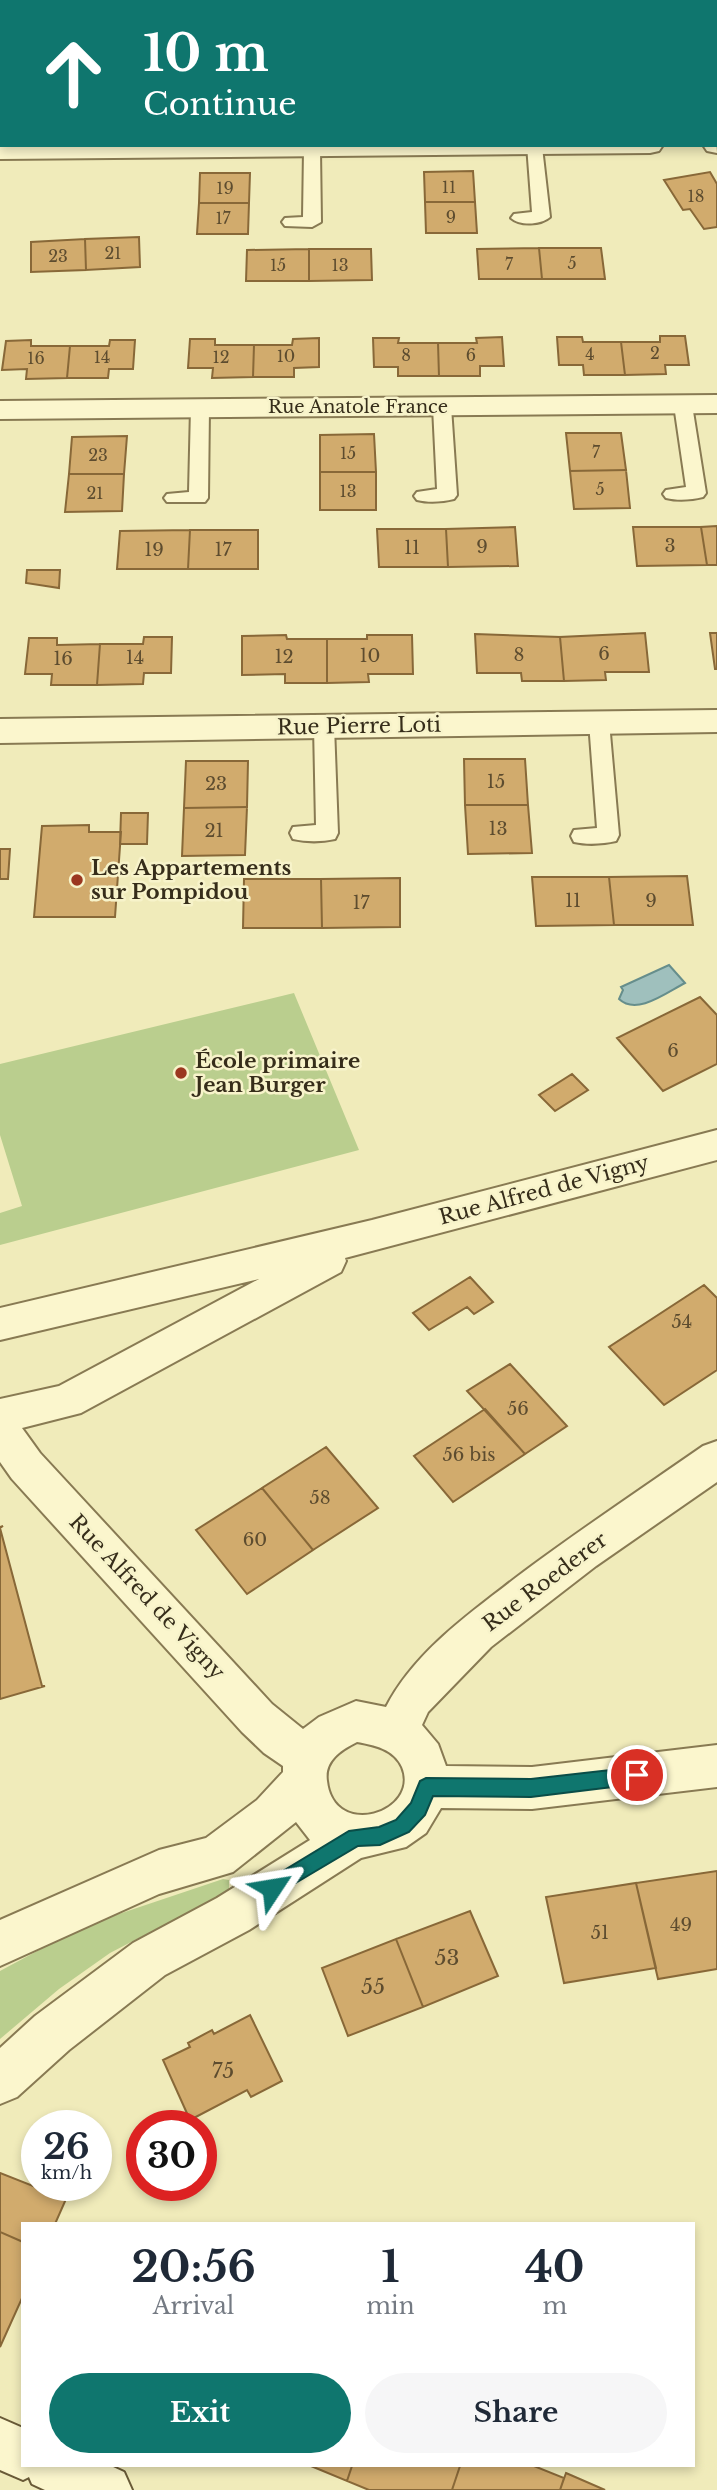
<!DOCTYPE html>
<meta charset="utf-8">
<style>
:root{--surface:#fff;--page:#f6f6f7;--text:#1f2937;--muted:#747a83;--accent:#0f766e}
body{margin:0;font-family:"Libre Baskerville",serif;background:var(--page);color:var(--text);height:100vh;display:flex;flex-direction:column;font-size:26px;white-space:nowrap}
*{box-sizing:border-box;margin:0}
p{font-size:23px;color:var(--muted)}
.icon{flex:none;width:38px;height:38px;fill:none;stroke:currentColor;stroke-width:2;stroke-linecap:round;stroke-linejoin:round}
.map{position:relative;flex:1;overflow:hidden}
.sheet{position:absolute;left:21px;top:2222px;width:674px;height:245px;display:flex;flex-direction:column;background:var(--surface);border-radius:0px;box-shadow:0 4px 10px #0003}
.sheet>*{flex:none}
.guide{position:absolute;left:0px;top:0px;width:718px;height:147px;box-shadow:0 4px 10px #0003;background:#0f766e;color:#fff;overflow:hidden}
.speed{position:absolute;left:21px;top:2110px;display:flex;gap:14px;font-size:35px;font-weight:700;text-align:center}
.speed>*{display:grid;place-content:center;width:91px;height:91px;border-radius:50%;background:var(--surface);box-shadow:0 4px 10px #0003;line-height:1}
.speed small{font-size:18px;font-weight:400}
.speed .limit{border:10px solid #d22;background:#fff;color:#111}
.pin{position:absolute;display:grid;place-items:center;width:60px;height:60px;color:#fff;margin:-30px;border:4px solid #fff;border-radius:50%;box-shadow:0 2px 7px #0007}
.me{position:absolute;width:77px;margin:-38px;rotate:57deg;stroke-linejoin:round;filter:drop-shadow(0 0 5px #0008)}
.turn{display:flex;align-items:center;gap:24px;height:147px;padding:0 28px;font-size:32px}
.turn .icon{width:91px;height:91px;stroke-width:2.5}
.turn b{display:block;font-size:49px;line-height:60px}
.eta{display:flex;justify-content:space-evenly;align-items:center;height:119px;text-align:center}
.eta b{font-size:42px;font-weight:800;line-height:49px}
.action{display:flex;gap:14px;margin-top:auto;padding:14px 28px}
.action a{flex:1;height:80px;border-radius:42px;background:var(--accent);color:#fff;font-size:28px;font-weight:800;line-height:80px;text-align:center}
.action a+a{background:var(--page);color:var(--text)}
.map>svg:first-child{display:block}
</style>
<div class="map">
<svg width="717" height="2490" viewBox="0 0 717 2490">
<rect width="100%" height="100%" fill="#f0ebba"/>
<path fill="#bace8e" d="M294,993L359,1150L0,1245V1213L22,1206L0,1135V1064Z
M223,1879L229,1880V1891L110,1953L59,1989L0,2039V1971L54,1942L107,1918Z"/>
<path fill="#9fc0bd" stroke="#668e8c" stroke-width="2" d="M669,965L685,983C667,992 637,1016 619,999L623,990L621,987Z"/>
<path fill="#d1ab6d" stroke="#886838" stroke-width="2" d="M473,171L475,202H425L424,172Z
M710,172L717,184V227L704,229L690,209L683,210L664,180Z
M200,173H250L249,203H199Z
M425,202H475L477,233H426Z
M199,203H249L248,234H197Z
M139,237L140,267L86,270L85,239Z
M85,239L86,270L31,272V242Z
M539,248H601L605,279H542Z
M539,248L542,279H479L477,249Z
M309,249H371L372,280L309,281Z
M309,249V281H246L247,250Z
M660,336H685L689,365H665L666,374L625,375L621,342H660Z
M502,337L504,366H480V376H439L438,343H477L476,338Z
M557,337H582L583,342H621L625,375H584L583,365H559Z
M319,338V367L294,368V377H253L254,345H292L293,339Z
M373,338H399L398,343H438L439,376H398V367H374Z
M190,339H215V345H254L253,377L212,378L213,368H188Z
M31,340V346H70L67,378L26,379L27,369L2,370L6,341Z
M110,340H135L133,369H109L108,378H67L70,346H109Z
M566,433H621L626,470L570,471Z
M374,434L376,472H320V435Z
M127,436L124,474H69L72,437Z
M626,470L630,508L574,509L570,471Z
M320,472H376V510H320Z
M69,474H124L122,511L65,512Z
M717,526V565H707L701,527Z
M515,527L518,566L448,567L446,529Z
M633,527H701L707,565L637,566Z
M377,529H446L448,567H379Z
M190,530L188,569H117L120,531Z
M190,530H258V569H188Z
M27,570H60L59,588L26,583Z
M645,633L649,672H605L606,680L564,681L560,637Z
M710,633H717V669H715Z
M475,634L560,637L564,681H522L521,673H477Z
M286,635L287,639H327V683H285V674L242,675V636Z
M367,635H412L413,674H368L369,682L327,683V639H367Z
M144,637H172L171,673H144L143,684L97,685L100,644H143Z
M29,638H57V645L100,644L97,685H51L52,674H25Z
M464,759H525L528,805H465Z
M186,761H248L247,807L184,808Z
M465,805H528L532,853L468,854Z
M247,807L245,855L182,856L184,808Z
M121,813H148L147,844H120Z
M89,825V832H121L115,917H34L42,826Z
M0,849H10L8,879H0Z
M687,876L693,925H614L609,877Z
M532,877H609L614,925L536,926Z
M400,878V927L322,928L321,879Z
M244,879H321L322,928H243Z
M700,997L717,1015V1064L663,1091L617,1038Z
M572,1074L588,1090L555,1111L539,1095Z
M470,1277L493,1302L474,1314L467,1307L429,1330L413,1313Z
M704,1285L717,1298V1370L664,1405L609,1347Z
M510,1364L567,1426L525,1454L467,1391Z
M485,1409L525,1454L453,1502L414,1456Z
M326,1447L378,1508L313,1550L262,1488Z
M262,1488L313,1550L247,1594L196,1530Z
M3,1526L0,1528L42,1686H45L0,1699V1527Z
M717,1871V1969L658,1979L636,1883Z
M636,1883L656,1968L564,1983L546,1897Z
M470,1911L498,1976L423,2007L396,1939Z
M396,1939L423,2007L348,2036L322,1968Z
M250,2015L282,2081L251,2097L247,2090L190,2120L163,2060L190,2047L188,2043L212,2030L214,2034Z
M0,2173L66,2199L55,2224H23V2242L0,2232Z
M0,2232L23,2242V2296L0,2347Z
M311,2466H352L347,2481Z
M352,2466H460L452,2490H369L347,2481Z
M460,2466H534L564,2478L560,2490H452Z
M566,2473L605,2490H560Z"/>
<g fill="none" stroke-linecap="round" stroke-linejoin="round">
<defs>
<path id="lane" d="M313,145L320,150L321,222L312,227L285,226L282,222L285,218L303,217L304,150L306,146Z
M527,145L542,147L550,217C541,225 520,226 511,218L514,214L532,212Z
M683,399L692,405L706,493L703,497C691,500 678,501 666,498L663,494L666,490L686,487L674,405Z
M442,401L451,407L457,495L454,499C442,502 429,503 417,500L414,496L417,492L437,489L433,407Z
M200,402L209,408L208,498L205,502H167L164,498L167,494L189,492L191,408Z
M599,715L606,717L609,722L619,835L616,841C603,844 587,845 574,842L571,836L574,830L597,828L589,722L592,717Z
M324,719L331,721L334,726L338,833L335,839C322,842 306,842 293,839L290,833L293,827L316,825L314,726L317,721Z"/>
<path id="street" d="M620,0H645L646,2H621Z
M716,80H717V98L716,97Z
M716,137L717,153L707,151L703,145H716Z
M0,143L2,145H663L659,151L650,153L0,159Z
M717,395V413L0,419V401Z
M717,710V732L0,743V719Z
M717,1130V1160L345,1258L346,1261L341,1272L81,1413L22,1428L40,1453L272,1704L303,1729L319,1717L356,1701L386,1707C414,1652 470,1613 518,1576C578,1531 641,1489 703,1446L717,1441V1482L596,1566L491,1647L428,1712L422,1725L438,1744L446,1766L532,1767L717,1745V1787L532,1809L441,1808L426,1833L406,1847L361,1858L249,1930L165,1975L69,2050L17,2097L0,2104V2048L35,2016L133,1943L217,1898L310,1840L296,1822L233,1872L159,1894L0,1966V1920L159,1850L206,1838L257,1800L283,1772V1766L264,1753L242,1732L12,1479L0,1462V1399L59,1386L259,1279L0,1340V1308L372,1220ZM357,1742C374,1745 394,1749 402,1767C421,1812 334,1841 327,1781C324,1761 341,1750 357,1742Z"/>
<path id="secondary" d="M0,2418L23,2428V2466H111L124,2472L132,2490H45L32,2484L29,2477L23,2480L0,2470Z"/>
</defs>
<use href="#lane" stroke="#887a53" stroke-width="4"/>
<use href="#street" stroke="#887a53" stroke-width="4"/>
<use href="#secondary" stroke="#695a37" stroke-width="4"/>
<use href="#lane" fill="#fbf6cd" fill-rule="evenodd"/>
<use href="#street" fill="#fbf6cd" fill-rule="evenodd"/>
<use href="#secondary" fill="#fbf6cd" fill-rule="evenodd"/>
</g>
<path fill="#0f766e" stroke="#0a4d48" stroke-width="2" d="M637,1767L644,1769L646,1775L644,1781L637,1784L531,1797L433,1796L425,1815L409,1832L380,1845L358,1846L272,1897L265,1895L262,1888L265,1882L349,1831L379,1827L396,1820L411,1803L420,1781L426,1778L531,1779Z"/>
<g fill="#9b3720" stroke="#f7f3ca" stroke-width="2.5">
<circle cx="77" cy="880" r="7"/>
<circle cx="181" cy="1073" r="7"/>
</g>
<g text-anchor="middle" stroke-width="5" stroke-linejoin="round" paint-order="stroke">
<g font-size="16" fill="#5d4c2f">
<text x="449" y="193">11</text>
<text x="225" y="194">19</text>
<text x="696" y="202">18</text>
<text x="451" y="223">9</text>
<text x="223" y="224">17</text>
<text x="113" y="259">21</text>
<text x="58" y="262">23</text>
<text x="572" y="269">5</text>
<text x="509" y="270">7</text>
<text x="278" y="271">15</text>
<text x="340" y="271">13</text>
<text x="655" y="359">2</text>
<text x="590" y="360">4</text>
<text x="406" y="361">8</text>
<text x="471" y="361">6</text>
<text x="286" y="362">10</text>
<text x="102" y="363">14</text>
<text x="221" y="363">12</text>
<text x="36" y="364">16</text>
<text x="596" y="458">7</text>
<text x="348" y="459">15</text>
<text x="98" y="461">23</text>
<text x="600" y="495">5</text>
<text x="348" y="497">13</text>
<text x="95" y="499">21</text>
</g>
<g font-size="18" fill="#362d1a" stroke="#f7f3ca">
<text x="358" y="413">Rue Anatole France</text>
</g>
<g font-size="18" fill="#5d4c2f">
<text x="670" y="552">3</text>
<text x="482" y="553">9</text>
<text x="412" y="554">11</text>
<text x="154" y="556">19</text>
<text x="223" y="556">17</text>
<text x="604" y="660">6</text>
<text x="519" y="661">8</text>
<text x="370" y="662">10</text>
<text x="284" y="663">12</text>
<text x="135" y="664">14</text>
<text x="63" y="665">16</text>
<text x="496" y="788">15</text>
<text x="216" y="790">23</text>
<text x="498" y="835">13</text>
<text x="214" y="837">21</text>
<text x="573" y="907">11</text>
<text x="651" y="907">9</text>
<text x="361" y="909">17</text>
<text x="673" y="1057">6</text>
<text x="682" y="1328">54</text>
<text x="518" y="1415">56</text>
<text x="469" y="1461">56 bis</text>
<text x="320" y="1504">58</text>
<text x="255" y="1546">60</text>
<text x="681" y="1931">49</text>
<text x="600" y="1939">51</text>
</g>
<g font-size="21" fill="#362d1a" stroke="#f7f3ca">
<text transform="translate(359 726) rotate(-1)" y="7">Rue Pierre Loti</text>
<text transform="translate(544 1190) rotate(-15)" y="7">Rue Alfred de Vigny</text>
<text transform="translate(545 1582) rotate(-37)" y="7">Rue Roederer</text>
<text transform="translate(147 1597) rotate(47)" y="7">Rue Alfred de Vigny</text>
</g>
<g font-size="21" font-weight="bold" fill="#362d1a" stroke="#f7f3ca" text-anchor="start">
<text x="91" y="875">Les Appartements<tspan x="91" dy="24">sur Pompidou</tspan></text>
<text x="195" y="1068">École primaire<tspan x="195" dy="24">Jean Burger</tspan></text>
</g>
<g font-size="21" fill="#5d4c2f">
<text x="447" y="1965">53</text>
<text x="373" y="1994">55</text>
<text x="223" y="2078">75</text>
</g>
</g>
</svg>
<div class="speed"><div>26<small>km/h</small></div><div class="limit">30</div></div>
<div class="pin" style="left:637px;top:1775px;background:#d93025"><svg class="icon" aria-label="arrive" viewBox="0 0 24 24"><path d="M6 21V4h12l-3 4 3 4H6"/></svg></div>
<svg class="me" style="left:272px;top:1888px" viewBox="-20 -20 40 40"><path d="M0-17L14 15 0 8-14 15z" fill="#0f766e" stroke="#fff" stroke-width="4"/></svg>
<div class="guide">
<div class="turn"><svg class="icon" aria-label="ahead" viewBox="0 0 24 24"><path d="M12 20V5M6 11l6-6 6 6"/></svg><div><b>10 m</b>Continue</div></div>
</div>
<section class="sheet">
<div class="eta">
<div><b>20:56</b><p>Arrival</p></div>
<div><b>1</b><p>min</p></div>
<div><b>40</b><p>m</p></div>
</div>
<div class="action"><a>Exit</a><a>Share</a></div>
</section>
</div>
